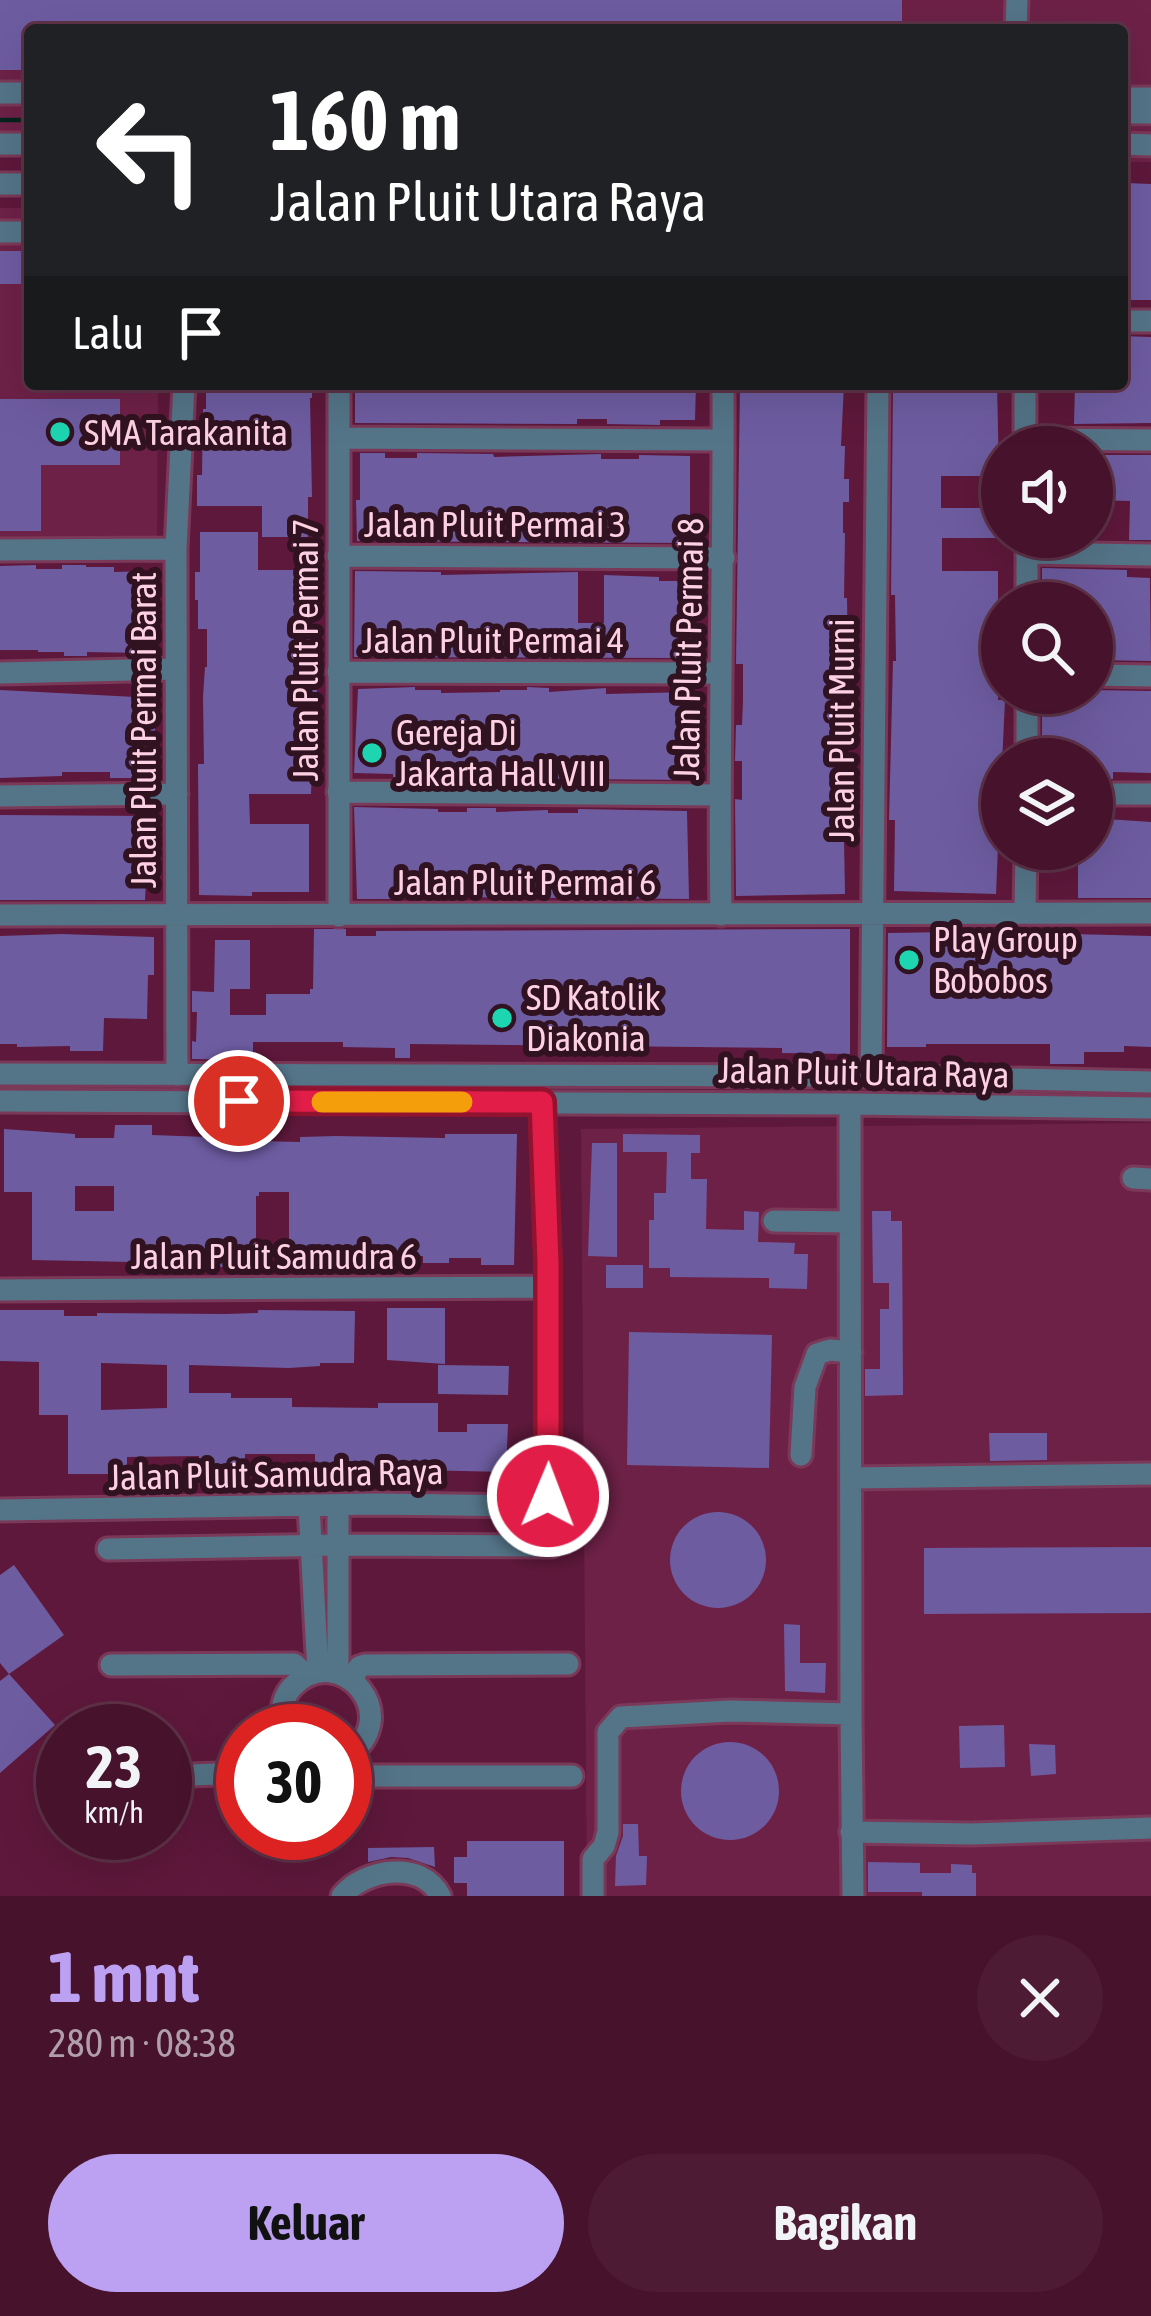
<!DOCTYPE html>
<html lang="id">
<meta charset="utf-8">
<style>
:root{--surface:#46122c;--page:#4d1b34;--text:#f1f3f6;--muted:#b09ea9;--line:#5e3248;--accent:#bca0f2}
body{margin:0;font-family:"Asap Condensed",sans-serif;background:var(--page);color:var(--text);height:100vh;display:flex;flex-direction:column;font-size:45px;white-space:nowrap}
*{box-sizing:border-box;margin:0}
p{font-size:39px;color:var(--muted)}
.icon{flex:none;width:66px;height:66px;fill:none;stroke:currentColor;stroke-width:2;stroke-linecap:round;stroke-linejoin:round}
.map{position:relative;height:1896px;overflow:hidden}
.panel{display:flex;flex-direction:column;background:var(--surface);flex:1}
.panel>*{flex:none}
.banner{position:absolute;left:24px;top:24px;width:1104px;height:366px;border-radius:12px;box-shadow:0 12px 48px #0002,0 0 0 3px var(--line);background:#202124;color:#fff;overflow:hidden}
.buttons{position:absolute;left:981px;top:426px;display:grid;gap:24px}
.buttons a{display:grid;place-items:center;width:132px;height:132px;border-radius:50%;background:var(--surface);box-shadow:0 12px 48px #0002,0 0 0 3px var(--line);font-size:60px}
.speed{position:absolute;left:36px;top:1704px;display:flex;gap:24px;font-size:60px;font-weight:700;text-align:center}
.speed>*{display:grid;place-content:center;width:156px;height:156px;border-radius:50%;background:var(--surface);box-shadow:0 12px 48px #0002,0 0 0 3px var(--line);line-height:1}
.speed small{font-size:30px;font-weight:400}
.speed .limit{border:18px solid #d22;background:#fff;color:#111}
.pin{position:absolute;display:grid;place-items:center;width:102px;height:102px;color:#fff;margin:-51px;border:6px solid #fff;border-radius:50%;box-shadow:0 3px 12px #0007}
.me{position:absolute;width:132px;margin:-66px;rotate:1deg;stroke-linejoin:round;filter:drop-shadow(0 0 9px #0008)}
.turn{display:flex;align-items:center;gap:42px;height:252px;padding:0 48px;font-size:54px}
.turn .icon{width:156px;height:156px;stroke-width:2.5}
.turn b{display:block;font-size:84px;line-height:102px}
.then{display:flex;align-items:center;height:114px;padding:0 48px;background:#0003;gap:24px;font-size:45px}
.round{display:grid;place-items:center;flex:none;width:126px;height:126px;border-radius:63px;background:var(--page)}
.head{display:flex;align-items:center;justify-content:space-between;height:204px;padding:0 48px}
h1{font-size:72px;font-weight:700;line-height:90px;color:var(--accent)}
.action{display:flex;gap:24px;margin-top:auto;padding:24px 48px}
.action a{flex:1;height:138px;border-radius:72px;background:var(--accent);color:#111;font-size:48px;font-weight:700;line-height:138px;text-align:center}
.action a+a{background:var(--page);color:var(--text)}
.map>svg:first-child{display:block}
</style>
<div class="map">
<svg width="1151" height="1896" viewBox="0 0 1151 1896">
<rect width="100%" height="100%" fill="#5e183b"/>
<path fill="#6e2147" d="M0,0H1151V162H1122V30H30V149H0Z
M0,208H30V384H158L157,548H0Z
M1151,1123V1896H587L581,1129Z"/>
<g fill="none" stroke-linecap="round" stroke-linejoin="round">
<path stroke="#05241d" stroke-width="4.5" d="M0,120H30
M1122,124H1151"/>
</g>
<path fill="#6e5ca1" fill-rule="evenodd" d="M0,0H902V30H30V70H0Z
M1126,183L1151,184V300H1122V186L1126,187Z
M0,251H30V284H0Z
M1122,336L1151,337V423L1074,424L1075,385H1122Z
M206,384H312V398H310L312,497H308V537H262V506H197V475H202L203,409H206Z
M355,384H443V388H470V384H493V387H524V384H696L695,420H660V425L607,424V419H577V424L355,423Z
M740,384H844L841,446H845L844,479H849V502H843V533H845L844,598H847L848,667H841L840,726L841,766H847L846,787H843L845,894L736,896L735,799L742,800V761H735L736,725H742L743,701V664H736Z
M893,384H997L999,476H941V508H999V538H942V571H998V603H1002V663H999L998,700H1005L1002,764H994L995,823H999L996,894L894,891L895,820H889L893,661H896L895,595H891Z
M0,399H120V465H41V531H0Z
M360,453H385V458H417V453L493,454L494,457L601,454V459H639V455L690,456V543L357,541L356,500H360Z
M1104,455H1151V540H1129L1130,501L1092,500V459H1104Z
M200,532H258V570H317V596H311L312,660H308V690H317V726H314L311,794H249L250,824H309V892H252V896L199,895L198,764H204L203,697L205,667H207V629H198V600H195V572H200Z
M36,565V569H62V565H86V567H114V572L148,571L145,653L87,652V656H64V652H38V650H0V566Z
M1042,568L1127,570V577L1150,578L1151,661L1092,660V603H1042Z
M355,571L441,572V575L578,572V623H604V575L659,577V581H692L691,658L354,657Z
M415,687V690H441V693L500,692V690H527V687L549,688V692L606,688V694L691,692L690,780L445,778V776L393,777V774L354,773L358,689Z
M0,690L155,698V738H146L145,778H110V772H62V776L0,778Z
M1092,690L1151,691V773L1113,772V779H1092V759H1042V693H1092Z
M354,807L438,809V812H467V808H496V812L548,810V813H578V809L687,811L689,899L439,897V899H357Z
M0,815L149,816L145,900H0Z
M1092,818L1151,822V898H1078V849H1092Z
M952,928H1030V933L1151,936V1047L1124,1046V1052H1084V1064H1050V1044H926V1047H887L888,933L952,932Z
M314,929H346V936H376V931L850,929V1054L782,1053V1048L410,1044V1058H395V1048L343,1047V1042H253V1060L192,1059V1041L196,1042L197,1012H192V991L214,992L215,940H250V989H230V1015H266V994H310V989H313Z
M61,934L154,937V975H148L147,1019L104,1018L103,1051H70V1046L17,1047V1044H0V936Z
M115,1125H152V1135L260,1139V1141L300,1142V1137L336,1136L445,1138V1134H517L514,1265H481V1258H449V1263H423V1256H387V1260H353V1269L289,1265V1192H259V1196H256V1263H224V1267H197V1262L163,1261V1266H132V1262L32,1260V1192H4V1129L75,1134V1138H114ZM75,1186H114V1211H75Z
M623,1134L700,1135V1153H691V1179H707L706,1229L744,1230V1211L759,1212L758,1242L795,1243L794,1254H808L807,1289L769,1288V1278L670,1277V1268H649V1220H654V1193H666L667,1152H623Z
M592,1143H617V1257L588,1256Z
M872,1211H891V1221H902L903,1395L865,1396V1369H880V1309H889V1283H873Z
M606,1265H643V1288H606Z
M387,1308H445V1364L387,1360Z
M0,1310H64V1316H97V1313L225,1314L258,1313V1310L355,1311L354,1363H320V1366L289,1368L189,1365V1393H231V1398H292V1407L378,1408V1403H438V1432H467V1424H508L506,1472L372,1469V1474L315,1473V1454H245V1467L199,1468V1456L127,1457V1474H68V1415H39V1362L0,1361ZM101,1363L167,1365V1408L101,1410Z
M629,1332L772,1335L769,1468L627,1465Z
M438,1365L509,1366L508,1395L438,1394Z
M989,1433H1047V1460L990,1461Z
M670 1560a48 48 0 1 1 96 0a48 48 0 1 1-96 0Z
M1151,1547V1613L924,1614V1548Z
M14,1565L64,1635L9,1674L0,1663V1575Z
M784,1624L800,1625V1663H826L825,1693L785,1691Z
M9,1674L55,1725L0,1773V1681Z
M1004,1725L1005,1767L960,1768L959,1726Z
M681 1791a49 49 0 1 1 98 0a49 49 0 1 1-98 0Z
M1029,1744L1055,1745L1056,1774L1031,1776Z
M623,1824H638L639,1856H647L646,1885L615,1886L616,1856L623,1836Z
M467,1841H564V1896H467V1883H454V1857H467Z
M434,1847L435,1867L408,1858L391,1857L368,1862V1848Z
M868,1862L920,1863V1873H951V1864L972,1865V1873H976V1896H922V1892H868Z"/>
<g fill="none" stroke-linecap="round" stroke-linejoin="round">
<defs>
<path id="minor" d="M1016,30L1017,0
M0,93H30
M1122,98H1151
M1122,113H1151
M0,144H30
M1122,144L1151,145
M0,184H30
M0,232H30
M1122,321H1151
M1025,384V447
M339,438L723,440
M1025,439L1151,440
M1027,537V603
M0,550L176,549
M1028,553L1151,555
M338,556L724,558
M338,672L720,673
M0,673L175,669
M1092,675L1151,676
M1027,759V693
M338,792L719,795
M1092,794H1151
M0,796L177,794
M1025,913L1026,849
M0,915L1151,913
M721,915C718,738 724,561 723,384
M339,916V384
M0,1074L871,1076L1151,1082
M177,1075L176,549L184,384
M871,1076L878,384
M0,1101L850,1104L1151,1108
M1133,1178L1151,1179
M774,1221L850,1222
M0,1290L548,1287
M801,1455L805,1387L817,1354L830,1350L851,1352
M851,1478L1151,1474
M309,1506L318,1672
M0,1510L375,1504L536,1506L546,1502L549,1474L548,1262L542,1103
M108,1549L340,1545L552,1546
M111,1665L294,1664L307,1676
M338,1673V1506
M352,1680L359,1667L365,1665L568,1664
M851,1714L853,1896
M283,1731C280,1714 281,1698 293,1686C340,1639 408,1718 345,1757
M345,1763L354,1773L370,1776H572
M165,1776L243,1773
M851,1832L972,1834L1151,1828
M342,1896C365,1868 423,1860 440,1896
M593,1896V1859L604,1846L608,1832V1732L621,1717L730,1711L851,1714L850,1104"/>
</defs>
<use href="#minor" stroke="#7b3959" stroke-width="27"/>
<use href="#minor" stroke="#547588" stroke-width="21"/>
</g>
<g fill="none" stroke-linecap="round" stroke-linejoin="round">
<defs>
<path id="route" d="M239,1101L542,1102L548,1262V1496"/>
</defs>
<use href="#route" stroke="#92132f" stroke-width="30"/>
<use href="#route" stroke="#e11d48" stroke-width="21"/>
<path stroke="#f59e0b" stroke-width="21" d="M322,1102H462"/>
</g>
<g fill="#1ed5b1" stroke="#311220" stroke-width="4.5">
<circle cx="60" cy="432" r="12"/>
<circle cx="372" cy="753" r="12"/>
<circle cx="909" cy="960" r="12"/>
<circle cx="502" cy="1018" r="12"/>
</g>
<g text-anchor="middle" stroke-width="12" stroke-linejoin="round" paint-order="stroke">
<g font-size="36" fill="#fdd1e1" stroke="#311220" text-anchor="start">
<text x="84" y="445">SMA Tarakanita</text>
<text x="396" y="745">Gereja Di<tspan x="396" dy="41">Jakarta Hall VIII</tspan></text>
<text x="933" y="952">Play Group<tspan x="933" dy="41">Bobobos</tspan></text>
<text x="526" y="1010">SD Katolik<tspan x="526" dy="41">Diakonia</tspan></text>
</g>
<g font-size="36" fill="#fdd1e1" stroke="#311220">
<text x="495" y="537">Jalan Pluit Permai 3</text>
<text x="493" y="653">Jalan Pluit Permai 4</text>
<text transform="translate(688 649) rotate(-89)" y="13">Jalan Pluit Permai 8</text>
<text transform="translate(305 650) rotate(-90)" y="13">Jalan Pluit Permai 7</text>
<text transform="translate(143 730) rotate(-90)" y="13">Jalan Pluit Permai Barat</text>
<text transform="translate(841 730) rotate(-90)" y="13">Jalan Pluit Murni</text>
<text x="525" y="895">Jalan Pluit Permai 6</text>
<text transform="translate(864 1072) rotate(1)" y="13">Jalan Pluit Utara Raya</text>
<text x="274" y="1269">Jalan Pluit Samudra 6</text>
<text transform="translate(276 1474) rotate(-1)" y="13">Jalan Pluit Samudra Raya</text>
</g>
</g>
</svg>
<div class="buttons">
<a><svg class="icon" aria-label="sound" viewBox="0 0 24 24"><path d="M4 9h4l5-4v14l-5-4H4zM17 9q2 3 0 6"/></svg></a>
<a><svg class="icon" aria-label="search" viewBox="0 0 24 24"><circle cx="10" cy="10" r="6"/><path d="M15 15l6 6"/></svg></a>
<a><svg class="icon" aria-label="layers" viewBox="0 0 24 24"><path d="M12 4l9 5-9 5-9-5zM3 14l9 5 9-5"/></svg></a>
</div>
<div class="speed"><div>23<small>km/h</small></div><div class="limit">30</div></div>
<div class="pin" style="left:239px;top:1101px;background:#d93025"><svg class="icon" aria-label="arrive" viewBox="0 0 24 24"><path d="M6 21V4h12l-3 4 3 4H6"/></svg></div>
<svg class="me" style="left:548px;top:1496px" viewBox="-20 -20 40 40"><circle r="17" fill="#e11d48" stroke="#fff" stroke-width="3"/><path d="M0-11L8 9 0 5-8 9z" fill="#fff"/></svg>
<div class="banner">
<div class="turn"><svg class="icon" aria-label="left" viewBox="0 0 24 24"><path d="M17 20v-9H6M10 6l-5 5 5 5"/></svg><div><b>160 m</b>Jalan Pluit Utara Raya</div></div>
<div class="then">Lalu<svg class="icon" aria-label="arrive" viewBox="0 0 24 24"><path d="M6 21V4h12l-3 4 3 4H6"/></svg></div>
</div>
</div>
<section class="panel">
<div class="head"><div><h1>1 mnt</h1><p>280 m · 08:38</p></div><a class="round"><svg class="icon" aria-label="close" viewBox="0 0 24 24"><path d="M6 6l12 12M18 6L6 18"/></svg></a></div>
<div class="action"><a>Keluar</a><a>Bagikan</a></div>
</section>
